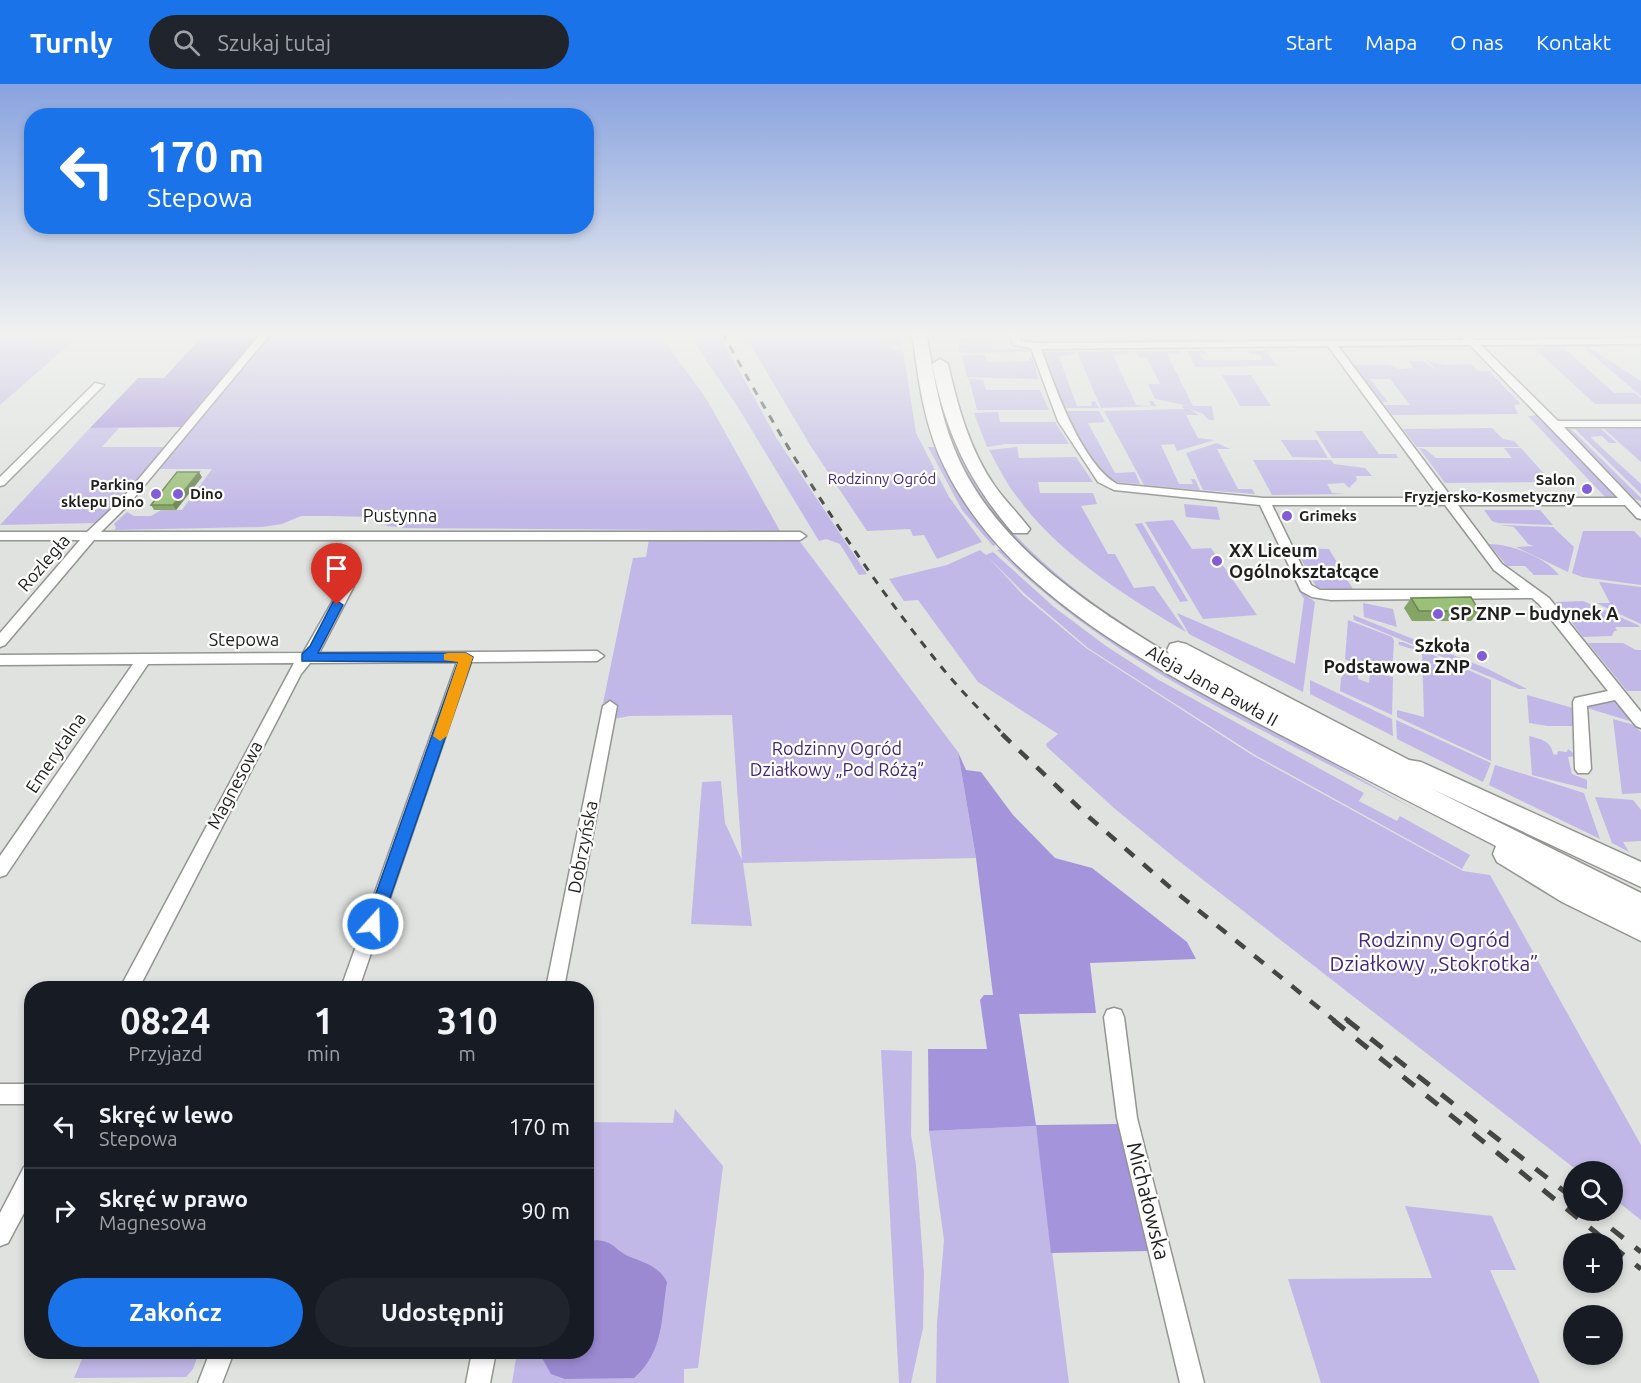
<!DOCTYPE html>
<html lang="pl">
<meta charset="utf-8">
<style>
:root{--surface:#171b24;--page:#20242c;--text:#f1f3f6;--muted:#9ea1a6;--line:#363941;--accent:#1a73e8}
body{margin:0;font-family:Ubuntu,sans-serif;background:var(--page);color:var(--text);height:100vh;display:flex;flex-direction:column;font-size:22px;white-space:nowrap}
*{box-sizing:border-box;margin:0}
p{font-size:20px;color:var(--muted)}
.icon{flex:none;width:33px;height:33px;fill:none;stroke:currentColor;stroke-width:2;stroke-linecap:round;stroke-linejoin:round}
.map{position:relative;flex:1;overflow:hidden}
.drawer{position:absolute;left:24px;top:897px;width:570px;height:378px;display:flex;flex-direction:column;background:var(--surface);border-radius:24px;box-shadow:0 3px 9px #0003}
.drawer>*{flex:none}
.guide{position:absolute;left:24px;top:24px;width:570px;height:126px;border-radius:24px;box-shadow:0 3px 9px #0003;background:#1a73e8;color:#fff;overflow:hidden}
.tools{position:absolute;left:1563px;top:1077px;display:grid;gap:12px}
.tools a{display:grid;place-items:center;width:60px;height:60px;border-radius:50%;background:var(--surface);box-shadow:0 3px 9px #0003;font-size:30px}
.pin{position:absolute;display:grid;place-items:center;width:51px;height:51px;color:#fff;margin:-62px -26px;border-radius:50% 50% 50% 0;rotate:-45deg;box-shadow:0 0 6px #0007}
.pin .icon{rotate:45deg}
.me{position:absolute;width:66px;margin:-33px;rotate:20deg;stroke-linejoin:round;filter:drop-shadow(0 0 4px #0008)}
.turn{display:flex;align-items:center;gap:21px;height:126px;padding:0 24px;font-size:27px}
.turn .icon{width:78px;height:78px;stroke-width:2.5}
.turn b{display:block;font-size:42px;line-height:51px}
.eta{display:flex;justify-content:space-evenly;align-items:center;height:102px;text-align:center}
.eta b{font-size:36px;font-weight:700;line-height:42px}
.cta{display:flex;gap:12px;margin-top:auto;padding:12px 24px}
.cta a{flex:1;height:69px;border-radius:36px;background:var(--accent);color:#fff;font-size:24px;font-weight:700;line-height:69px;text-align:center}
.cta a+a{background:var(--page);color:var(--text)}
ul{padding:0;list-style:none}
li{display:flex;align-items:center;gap:18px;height:84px;padding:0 24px;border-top:2px solid var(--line)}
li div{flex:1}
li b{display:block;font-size:22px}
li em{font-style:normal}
header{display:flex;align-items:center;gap:36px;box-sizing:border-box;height:84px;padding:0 30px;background:var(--accent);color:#fff}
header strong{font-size:28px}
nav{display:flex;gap:33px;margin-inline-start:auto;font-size:21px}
.search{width:420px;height:54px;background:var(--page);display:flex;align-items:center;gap:15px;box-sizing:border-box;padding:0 21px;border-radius:33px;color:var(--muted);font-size:22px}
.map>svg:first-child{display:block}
</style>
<header>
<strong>Turnly</strong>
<div class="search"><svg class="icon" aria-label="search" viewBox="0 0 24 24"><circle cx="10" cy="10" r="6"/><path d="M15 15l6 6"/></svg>Szukaj tutaj</div>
<nav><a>Start</a><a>Mapa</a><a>O nas</a><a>Kontakt</a></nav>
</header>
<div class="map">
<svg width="1641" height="1299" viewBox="0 0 1641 1299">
<rect width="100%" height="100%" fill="#dfe2de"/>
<path fill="#c1b8e7" d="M0,248H50L39,257L72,258L0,321Z
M273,248H658L707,316L780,447L405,444L387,442L372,433L329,432H301L282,440L262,443L114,446L116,444L114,440L127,428L134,432H151L161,426H182L212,385H160Z
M687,248H718L777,355L867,490L859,491L840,460L826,455L819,457L739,325Z
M743,248H900L902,262H891L892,266H903L916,349L949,413L982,458L937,475L924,451L913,452L910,445L867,447L810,361Z
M955,248H984L986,252L999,251L998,248H1001L1003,254L957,259Z
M1130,248H1161L1164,254H1176L1177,249L1181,258H1135Z
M1178,248H1210L1213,254H1225L1223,249H1225L1230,258H1184Z
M1337,248L1341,253H1400L1404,257H1321L1313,249Z
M1475,248H1567L1583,254H1482Z
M1004,256L989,260L995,265H1030L1031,268L960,269L958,261Z
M1603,260L1608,263H1589L1641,297V312L1581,261Z
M1577,261L1580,263L1564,264L1614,309H1635L1641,314V320H1595L1533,263Z
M1129,267V270L1113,271L1136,321L1151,322L1149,317H1153L1156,322L1101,324L1077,268Z
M1135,267H1180L1181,270H1167L1193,322H1212L1214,336H1209L1203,330L1188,324L1199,331H1186L1198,354L1215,356L1177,367L1174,360L1161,361L1179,400H1193L1191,395H1195L1200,406L1144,401L1104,327L1185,325L1181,322H1188L1155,315L1148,300H1160L1147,274H1140Z
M1187,267H1205L1207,270L1200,271L1204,276H1263L1260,270H1251L1248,267H1266L1277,282L1195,283Z
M1042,268H1075L1076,270L1059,273L1077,322H1092L1091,318L1095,317L1099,324H1063Z
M962,271H985L987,278L1030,277L1029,273H1033L1038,295L967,293Z
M1424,273L1432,279L1446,281L1471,280L1478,287H1489L1521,320L1514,321L1518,330L1392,331L1384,321H1410L1390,295H1370L1388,318H1382L1353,281H1389L1399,285L1413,284L1409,277H1423L1436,286Z
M1222,291H1251L1271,322H1240Z
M969,295L983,296L986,306H1040L1049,326H977Z
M936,309H940C961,431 1074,511 1173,571L1178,578C1093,523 1000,465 954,371C945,352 942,329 936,309Z
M1064,327H1099L1105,338L1088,339L1115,389L1135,388L1140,400L1114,398L1105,392L1068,338Z
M998,328L1000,338H1055L1069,360H1005L987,363L974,329Z
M1538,331L1614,409V413L1607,415L1528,332Z
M90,344H119L102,363H166L108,430L96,439L0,441Z
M1492,344L1503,355L1514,357L1520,363H1417L1403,345Z
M1641,344V378L1604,345Z
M1567,345H1571L1641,414V417L1635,415Z
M1575,345H1601L1617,359H1609L1602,352L1590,353L1641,400V410Z
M1315,347H1362L1379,370H1396L1398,374H1332Z
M1281,356H1317L1328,374L1292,373Z
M1217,359L1230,365H1217L1238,405H1252L1255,410L1203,406L1186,369Z
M928,363H934L952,396L997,460L993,462L962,426Z
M1017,363L1019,374L1076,373L1093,398H1038L1040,409H1093L1097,420L1081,422L1108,470H1115L1134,504L1154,502L1186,548C1125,512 1060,471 1017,413C1006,399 998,382 989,366Z
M1419,364L1425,365L1436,374H1512L1504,364H1521L1546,392L1548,398L1445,399Z
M1253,376H1331L1334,380L1365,384L1372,392H1356L1357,396L1349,404L1344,399L1327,400L1332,409L1346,410L1272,411Z
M1184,420L1217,423L1220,436L1186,433Z
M1484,426H1540L1553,441L1498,439L1492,437Z
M1173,436L1192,465L1211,464L1257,531L1203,535L1145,438Z
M1142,439L1188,517L1180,518L1135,440Z
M1499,441L1553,443L1574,463L1568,488L1516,463L1534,462L1528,460L1514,443Z
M1583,447H1634L1641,454V501L1582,493L1572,489Z
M649,455H798L958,668L976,774L743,779L752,842L691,840L702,698L721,697L725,739L742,776L732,631L629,632L614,635L616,621L603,619L633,474L646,473Z
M1489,460C1511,460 1545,473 1559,491H1534L1525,482H1507Z
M1295,464L1329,465L1354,507L1317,504Z
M1003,465L1302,662L1423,730C1275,649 1120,588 997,466Z
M980,466L986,471L993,468L1054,523L1106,562L1157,595L1364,709L1359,717L1397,737L1400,732L1470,771L1462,785L1255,671L1088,564L1025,510L988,473L1023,511L1086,564L1252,671L1463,787L1490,791L1641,1061V1136L1613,1114L1612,1088L1578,1087L1175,774L1114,724L1047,663L1046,660L1058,650L978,598L918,516L904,517L889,495L947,481Z
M1599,498L1641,503V540L1596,519H1610Z
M1298,505L1315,518L1303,608L1189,550L1177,529L1295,580L1304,515Z
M1583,517L1638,541L1640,543H1615L1617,547H1614L1612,552L1583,553L1556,518Z
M1363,519L1393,525L1397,543L1364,533Z
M1353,531L1488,585L1527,605H1519L1354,536Z
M1348,536L1392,553L1394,557L1392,591L1360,583L1345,575Z
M1398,558H1403L1491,596V677L1397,633V626L1424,633L1422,568L1399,561Z
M1588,559H1623L1636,566H1641V607H1627Z
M1348,586L1358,587V595L1369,599L1370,588L1393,593L1392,631L1340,607L1341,594Z
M1310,596L1392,635L1393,652L1310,610Z
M1527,611L1573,624L1574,642H1548L1529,639Z
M1615,617L1633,638L1587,624L1591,619Z
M1613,635L1634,641L1641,648V709L1622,710Z
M1396,636L1491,679L1483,698L1397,655Z
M1529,652C1540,655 1552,657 1553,670L1557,671L1558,667L1567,668L1568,665L1577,672L1568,673L1572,690L1587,696V705L1532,691Z
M1495,681L1584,709L1600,755L1489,701Z
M1595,713L1633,716L1641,726V757L1623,758L1629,768L1612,759Z
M881,966L912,967L911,1051L916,1081L924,1190L923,1244L911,1299H899Z
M675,1025L723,1082L698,1284L684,1285V1299H512L517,1268H586L587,1038L673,1039Z
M1036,1042L1069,1299H936L937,1239L944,1156L929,1047Z
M1405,1122L1492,1132L1516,1186H1490L1540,1299H1321L1288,1195L1432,1194Z
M85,1268H199L193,1285L186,1293L74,1294Z"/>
<path fill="#a494dc" d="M206,248H263L184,343L90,344L138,294H164Z
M958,668L966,686L981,688L1013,731L1055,774L1092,784L1187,858L1196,875L1090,879L1096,929L1019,930L1036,1041L1120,1040L1148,1167L1051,1169L1036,1042L929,1047L928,965H987L980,916L984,911H993L976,774Z"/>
<path fill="#9b8ad2" d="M595,1156C614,1157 614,1165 628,1172C643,1178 659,1182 667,1198C661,1234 664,1268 634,1294L565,1295L551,1290L542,1274L544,1268H586L587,1166Z"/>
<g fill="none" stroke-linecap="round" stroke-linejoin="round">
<defs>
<path id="minor" d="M262,248H272L129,420L101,448H800L806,452L800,456H94L5,561L0,563V549L80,456H0V448H87L121,416Z
M1007,248H1017L1021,257L1035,259L1464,256L1457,248H1467L1475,256L1641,254V260L1481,261L1558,337H1641V343H1564L1641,424V435L1637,434L1625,421H1458L1502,480L1549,514L1641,628V644L1636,642L1615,616L1587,622L1591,685L1588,689H1578L1575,685L1573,618L1575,614L1608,607L1539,520L1532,514L1331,516L1312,513L1301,507L1260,421L1114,406L1098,398L1058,337L1031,264L1014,261ZM1470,261L1618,414H1452L1338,262ZM1328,262L1440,414H1264L1117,400C1081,379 1055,303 1041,265ZM1272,421H1445L1494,486L1520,506H1320L1311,501Z
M95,299L104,301L4,401L0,402V393Z
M348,498L354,502L319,569L597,567L604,572L597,577L471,578L359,904H341L457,578L310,579L301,590L139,904H120L294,579L148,580L6,791L0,793V772L133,580L0,581V571L303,569L343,499Z
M610,617L617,622L564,904H546L603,622Z
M1114,924L1121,926L1124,933L1137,1034L1204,1299H1180L1117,1034L1104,933L1107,926Z
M0,1000H32V1020H0Z
M32,1081V1114L8,1159L0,1162V1129L24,1083Z
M210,1268H234L222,1299H198Z
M472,1268H496L490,1299H466Z"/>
<path id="primary" d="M912,248H926C933,287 939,327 954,364C991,457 1086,520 1169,570L1167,566L1170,560L1178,558L1186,560L1409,676L1421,678L1641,778V803L1432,705L1641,809V857L1562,818L1497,778L1493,770L1496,762C1425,726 1354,689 1283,652C1162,588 1008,513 945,384C924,342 918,294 912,248Z
M940,275L948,280C958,323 969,364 994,401C1005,417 1019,430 1030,445L1027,449H1013C967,395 946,349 932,280Z"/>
</defs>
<use href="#minor" stroke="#939591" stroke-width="3"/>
<use href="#primary" stroke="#939591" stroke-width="3"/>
<use href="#minor" fill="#fff" fill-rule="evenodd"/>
<use href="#primary" fill="#fff" fill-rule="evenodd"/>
<path stroke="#454644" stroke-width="3" stroke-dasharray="8 8" stroke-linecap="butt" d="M722,248C785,363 856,478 939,580C959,605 982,628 1004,651"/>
<path stroke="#454644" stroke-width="4.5" stroke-dasharray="12 12" stroke-linecap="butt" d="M1002,650L1090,734L1172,805L1335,937
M1345,934L1349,937"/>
<path stroke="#454644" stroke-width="5" stroke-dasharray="15 15" stroke-linecap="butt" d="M1333,936L1610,1160
M1347,936L1574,1115
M1588,1126L1641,1168
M1612,1162L1641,1185"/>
</g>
<path fill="#85a567" d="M202,393L176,426H154L151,421Z
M1411,514L1479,527L1471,537H1412L1404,524Z"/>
<path fill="#6c8654" d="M199,388L202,393L176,426L173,421Z"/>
<path fill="#9bc078" stroke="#6c8654" stroke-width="1.5" d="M177,388H199L173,421H151Z
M1471,513L1479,527H1419L1411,514Z"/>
<linearGradient id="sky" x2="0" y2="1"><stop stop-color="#89a3df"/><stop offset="0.58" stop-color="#f1f2f0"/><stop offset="1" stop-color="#f1f2f0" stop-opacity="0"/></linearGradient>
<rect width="1641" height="430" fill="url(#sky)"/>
<path fill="#1a73e8" stroke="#114b97" stroke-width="1.5" d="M337,517L343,521L318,569H466L473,573L381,840L379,845L373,847L368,845L365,840L458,578L302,577V570L310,562L333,518Z"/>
<path fill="#f59e0b" d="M448,569H466L473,573L447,652L440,657L433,652L458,578L444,576V570Z"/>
<g fill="#815dd7" stroke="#fff" stroke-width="2">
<circle cx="1587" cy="405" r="6"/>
<circle cx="156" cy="410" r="6"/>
<circle cx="178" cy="410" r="6"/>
<circle cx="1287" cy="432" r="6"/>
<circle cx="1217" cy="477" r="6"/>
<circle cx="1438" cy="530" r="6"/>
<circle cx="1482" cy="572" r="6"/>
</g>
<g text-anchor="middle" stroke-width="4.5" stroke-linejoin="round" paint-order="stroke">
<g font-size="15" fill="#44287c" stroke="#fff">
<text x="882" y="400">Rodzinny Ogród</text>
</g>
<g font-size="15" font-weight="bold" fill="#1f201e" stroke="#fff" text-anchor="end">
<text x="1575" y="401">Salon<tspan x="1575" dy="17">Fryzjersko-Kosmetyczny</tspan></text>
<text x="144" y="406">Parking<tspan x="144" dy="17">sklepu Dino</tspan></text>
<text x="190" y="415" text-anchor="start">Dino</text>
<text x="1299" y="437" text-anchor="start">Grimeks</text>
</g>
<g font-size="18" fill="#1f201e" stroke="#fff">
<text x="400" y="438">Pustynna</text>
<text transform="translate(44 479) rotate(-49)" y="6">Rozległa</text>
<text x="244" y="562">Stepowa</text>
<text transform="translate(1212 602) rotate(29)" y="6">Aleja Jana Pawła II</text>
<text transform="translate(56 669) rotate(-56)" y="6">Emerytalna</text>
<text transform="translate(235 701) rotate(-62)" y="6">Magnesowa</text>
<text transform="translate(583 763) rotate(-79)" y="6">Dobrzyńska</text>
</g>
<g font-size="18" font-weight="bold" fill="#1f201e" stroke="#fff" text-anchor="start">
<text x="1229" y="473">XX Liceum<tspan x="1229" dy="21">Ogólnokształcące</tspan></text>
<text x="1450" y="536">SP ZNP – budynek A</text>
<text x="1470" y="568" text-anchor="end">Szkoła<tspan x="1470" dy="21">Podstawowa ZNP</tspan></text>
</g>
<g font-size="18" fill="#44287c" stroke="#fff">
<text x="837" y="671">Rodzinny Ogród<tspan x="837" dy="21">Działkowy „Pod Różą”</tspan></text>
</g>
<g font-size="21" fill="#44287c" stroke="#fff">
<text x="1434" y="863">Rodzinny Ogród<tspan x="1434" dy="24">Działkowy „Stokrotka”</tspan></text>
</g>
<g font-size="21" fill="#1f201e" stroke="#fff">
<text transform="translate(1148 1117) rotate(76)" y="7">Michałowska</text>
</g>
</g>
</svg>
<div class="tools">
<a><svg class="icon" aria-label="search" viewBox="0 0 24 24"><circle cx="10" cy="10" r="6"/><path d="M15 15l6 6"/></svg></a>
<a>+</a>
<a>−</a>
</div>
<div class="pin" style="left:337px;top:521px;background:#d93025"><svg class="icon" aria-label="arrive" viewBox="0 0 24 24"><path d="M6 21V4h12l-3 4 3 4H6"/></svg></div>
<svg class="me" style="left:373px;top:840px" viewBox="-20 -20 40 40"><circle r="17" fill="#1a73e8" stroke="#fff" stroke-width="3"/><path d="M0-11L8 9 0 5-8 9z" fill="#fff"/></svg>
<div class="guide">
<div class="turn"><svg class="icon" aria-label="left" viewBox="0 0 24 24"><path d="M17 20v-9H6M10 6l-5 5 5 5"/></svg><div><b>170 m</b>Stepowa</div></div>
</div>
<section class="drawer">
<div class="eta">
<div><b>08:24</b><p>Przyjazd</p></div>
<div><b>1</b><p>min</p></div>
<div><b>310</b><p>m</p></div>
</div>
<ul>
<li><svg class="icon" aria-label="left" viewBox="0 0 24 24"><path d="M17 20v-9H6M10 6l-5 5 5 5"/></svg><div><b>Skręć w lewo</b><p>Stepowa</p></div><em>170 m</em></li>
<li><svg class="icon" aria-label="right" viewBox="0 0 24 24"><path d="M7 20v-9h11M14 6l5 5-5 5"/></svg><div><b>Skręć w prawo</b><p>Magnesowa</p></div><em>90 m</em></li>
</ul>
<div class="cta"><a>Zakończ</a><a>Udostępnij</a></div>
</section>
</div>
